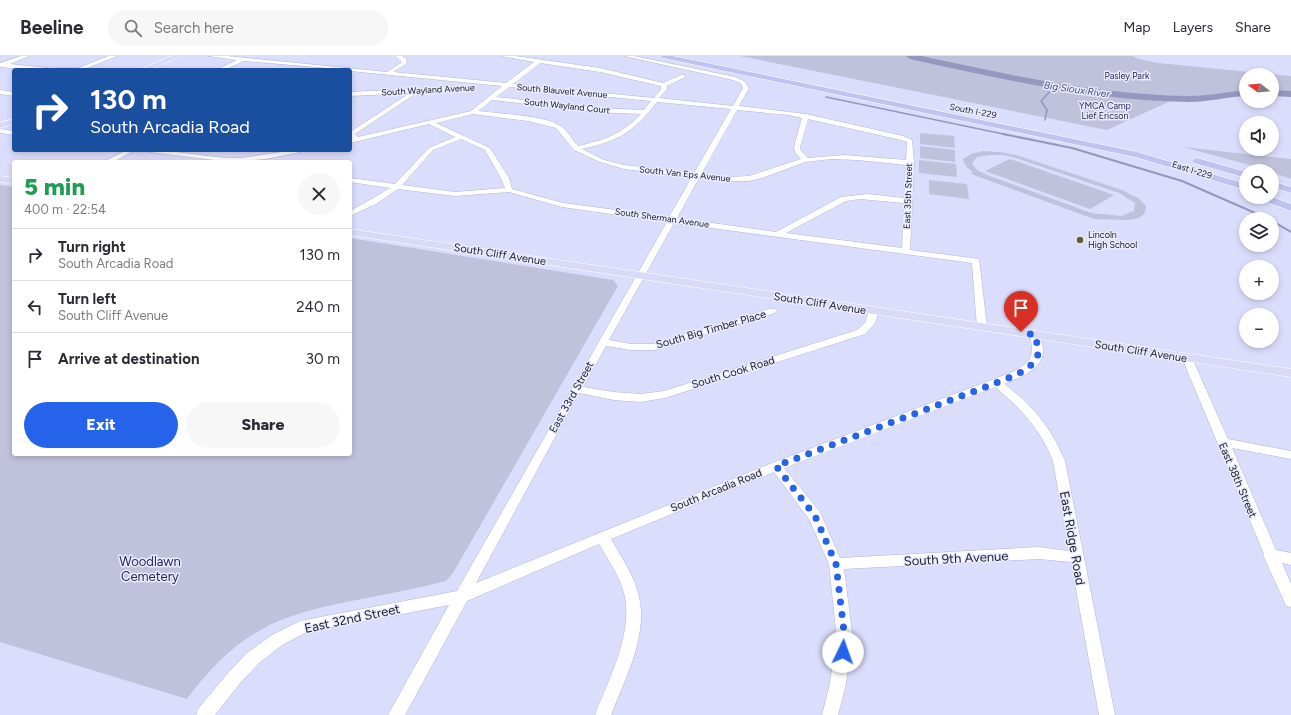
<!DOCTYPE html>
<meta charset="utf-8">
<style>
:root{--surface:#fff;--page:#f7f7f7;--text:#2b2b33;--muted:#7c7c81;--line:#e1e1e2;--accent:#2563eb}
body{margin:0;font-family:Figtree,sans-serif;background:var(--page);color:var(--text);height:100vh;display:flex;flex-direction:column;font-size:15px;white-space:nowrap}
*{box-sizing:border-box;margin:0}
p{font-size:13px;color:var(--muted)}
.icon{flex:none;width:22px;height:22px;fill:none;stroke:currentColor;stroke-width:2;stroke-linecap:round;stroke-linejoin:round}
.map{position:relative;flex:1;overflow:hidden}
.panel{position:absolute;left:12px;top:104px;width:340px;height:296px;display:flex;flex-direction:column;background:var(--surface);border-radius:4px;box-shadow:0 2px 6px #0003}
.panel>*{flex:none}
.top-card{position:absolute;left:12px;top:12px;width:340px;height:84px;border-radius:4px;box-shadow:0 2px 6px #0003;background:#1a4fa0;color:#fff;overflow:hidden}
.needle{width:26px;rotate:286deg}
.tools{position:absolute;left:1239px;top:12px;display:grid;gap:8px}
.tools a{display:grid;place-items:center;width:40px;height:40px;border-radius:50%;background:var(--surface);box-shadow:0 2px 6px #0003;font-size:20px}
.pin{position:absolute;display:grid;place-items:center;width:34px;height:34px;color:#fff;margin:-41px -17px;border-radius:50% 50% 50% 0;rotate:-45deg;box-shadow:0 0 4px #0007}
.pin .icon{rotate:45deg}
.me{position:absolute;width:44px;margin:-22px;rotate:3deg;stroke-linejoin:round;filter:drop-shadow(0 0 3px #0008)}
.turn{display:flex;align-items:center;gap:14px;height:84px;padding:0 12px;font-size:18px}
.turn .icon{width:52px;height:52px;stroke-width:2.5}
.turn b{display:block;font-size:28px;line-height:34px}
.round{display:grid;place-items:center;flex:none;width:42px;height:42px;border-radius:21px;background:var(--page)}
.headline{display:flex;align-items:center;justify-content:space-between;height:68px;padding:0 12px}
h1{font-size:24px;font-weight:800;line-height:30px;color:#1e9e55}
.cta{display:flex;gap:8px;margin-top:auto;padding:8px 12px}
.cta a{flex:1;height:46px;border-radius:24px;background:var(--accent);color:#fff;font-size:16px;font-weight:800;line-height:46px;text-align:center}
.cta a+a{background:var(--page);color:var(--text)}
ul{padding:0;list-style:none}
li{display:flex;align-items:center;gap:12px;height:52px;padding:0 12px;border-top:1px solid var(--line)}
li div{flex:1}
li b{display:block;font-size:15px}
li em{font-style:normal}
header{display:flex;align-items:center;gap:24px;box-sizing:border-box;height:56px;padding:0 20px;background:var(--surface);border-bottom:1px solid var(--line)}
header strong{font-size:19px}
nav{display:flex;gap:22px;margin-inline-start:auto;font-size:14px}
.search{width:280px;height:36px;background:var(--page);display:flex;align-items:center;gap:10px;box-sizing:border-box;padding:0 14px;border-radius:22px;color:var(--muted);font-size:15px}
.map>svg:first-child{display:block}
</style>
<header>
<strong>Beeline</strong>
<div class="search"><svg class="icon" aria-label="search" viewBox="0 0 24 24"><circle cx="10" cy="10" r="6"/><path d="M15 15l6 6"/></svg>Search here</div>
<nav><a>Map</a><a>Layers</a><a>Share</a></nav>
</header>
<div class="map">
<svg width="1291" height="659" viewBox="0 0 1291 659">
<rect width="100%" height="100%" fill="#dbddfc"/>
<path fill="#c0c1db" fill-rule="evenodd" d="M740,0H1133L1139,3L1158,7L1291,20V38L1272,37V19H1246V37L1201,43H1175L1107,74Z
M920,77L954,80L955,92L920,88Z
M920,90L955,94V106L920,102Z
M1183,91L1291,103V123L1272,116V115Z
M983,95L999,96L1016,99L1122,134L1138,142L1146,150L1145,157L1139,162L1129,164L1094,163L971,118L973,116C968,113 964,109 963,103L971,98ZM988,99H1003L1016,102L1119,137L1135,147L1134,155L1121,160L1091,157L987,119L977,114L972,107L977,101Z
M1010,103L1114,139L1090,153L985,115Z
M919,104L956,108L957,121L919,117Z
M929,124L967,128L969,143L929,138Z
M0,129L14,131V398H350V182L613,224L618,230L453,517L446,525C414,533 383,539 351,545C319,552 287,558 259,575C229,592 207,616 187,643L0,586Z"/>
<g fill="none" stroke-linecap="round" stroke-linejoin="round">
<path stroke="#9697bf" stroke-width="1.5" d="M826,41L1008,79
M1045,64L1047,54L1041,45L1055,30"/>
<path stroke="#9697bf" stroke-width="2" d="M1003,78L1072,92L1182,125L1269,163
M1272,165L1291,176"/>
<path fill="#9697bf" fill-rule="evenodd" d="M906,0H922C1010,19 1098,39 1189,40C1208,40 1227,36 1246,34V40C1227,41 1208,46 1189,46C1094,45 1002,23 910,3Z
M1272,34L1291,35V41L1272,40Z"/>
<defs>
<path id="minor" d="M21,0H29L10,8L48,12L51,14H32L0,11V7Z
M109,0H117L87,12L88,14H54L57,12H78Z
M208,0H227L387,16L401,7V5L395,0H402L407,4L406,8L393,16L506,27L534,6L501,0H515L600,12L663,27L681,19H685V21L667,30V33L659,42L733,50L743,32L740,27L733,24L624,0H634L735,21L744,25L749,32L739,50L806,58L903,80L912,84L914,107L910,194L979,203L987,271L986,273L982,274L977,271L972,207L674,167L609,284L631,288H653L769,253H775L777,255L775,257L654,294H631L606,290L583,331L614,336L640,338L664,335L857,274L865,267L869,255L874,252L879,255L875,267L865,278L665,342L640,346L614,344L579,337L476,527L772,407L1010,317C1031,307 1035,302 1030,279L1035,276L1040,279C1041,285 1044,292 1043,298C1040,315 1018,322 1004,328C1032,349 1052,372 1065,405L1115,659H1099L1071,506L1039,503L844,513L853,584L845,632L838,659H822L829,632L837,584L829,508L809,463L774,416L611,483C621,501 635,520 639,541C648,580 625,623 611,659H595C609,623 632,580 625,541C621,522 609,505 599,488L467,545L405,659H388L449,549L307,576L282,589L259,607L240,627L215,659H196L198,653L228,617L247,597L272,579L300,565L457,535L667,166L562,151L509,136L455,140L398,133L376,148L350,160V155L370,144L390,132L350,126V122L395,128L429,92L455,81L429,68L350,87V83H352L350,81V76L410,37L350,40V36L471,30L474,32L471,34L418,36L355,78L358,81L471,55L502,30L350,15V14L244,5L224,14H216L237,4ZM540,7L600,16L661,30V33L654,42L513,28ZM509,31L651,45L644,54L597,52L496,41ZM492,44L597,56L641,58C621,79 604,84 578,90C572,84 567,73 559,69C540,59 501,58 478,55ZM657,46L731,53L694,117L624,109L604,104L582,93C621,84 632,77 657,46ZM737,54L789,59L802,62L794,91L795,96L801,103L749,120L728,121L701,118ZM473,58L528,65L556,72L574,94L600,106L624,113L692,121L669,161L563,147L512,133L509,122L490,92L436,67ZM808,63L901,84L907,86L906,104L844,99L808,102L801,95L800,91ZM461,83L485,94L501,122L505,132L455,136L402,129L433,94ZM831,103L858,104L906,109L904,142L868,138L841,141L776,176L677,162L699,122L728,125H749L765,121L805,106ZM860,143L904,147L902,192L786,177L846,145ZM995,331C1021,352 1041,374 1053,405L1069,495L1039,491L840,502L820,456L784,412Z
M0,34L14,36V40L0,38Z
M0,73L14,75V79L0,77Z
M127,94H135L113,106H103Z
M146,94C173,94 200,100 228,102C254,103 279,94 304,94L301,96L265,103L230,106L149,96Z
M1187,299L1192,302L1228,383L1291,395V403L1232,392L1276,494L1291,497V509L1282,507L1291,528V551L1286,550L1284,545L1263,499L1264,498L1182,302Z"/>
<path id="major" d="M172,0H181L148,14H139Z
M14,63V68L0,72V67Z
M0,120L14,122V128L0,126Z
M350,173L1291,313V321L350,179Z"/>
<path id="highway" d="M659,0H673L1137,96L1246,128V134L1135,101L663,2Z
M1197,102L1246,116V122L1194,107L1192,105L1194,103Z
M1272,125L1291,131V137L1272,131Z
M1257,141H1272L1291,148V155L1258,143Z"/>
</defs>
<use href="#minor" stroke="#b5b6d4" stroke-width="1"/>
<use href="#major" stroke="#fff" stroke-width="1"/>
<use href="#highway" stroke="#fff" stroke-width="1"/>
<use href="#minor" fill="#fff" fill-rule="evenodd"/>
<use href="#major" fill="#d9daf7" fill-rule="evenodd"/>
<use href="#highway" fill="#c0c2f1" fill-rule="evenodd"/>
</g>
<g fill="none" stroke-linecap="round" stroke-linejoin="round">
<path stroke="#2563eb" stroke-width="7" stroke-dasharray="0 12.6" d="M843,596L845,584L836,508L815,460L776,410L996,327C1010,321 1034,314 1038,298C1039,292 1036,285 1035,279L1021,276"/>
</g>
<circle fill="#5f5f2b" stroke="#eaebfe" stroke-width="1.5" cx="1080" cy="184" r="4"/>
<g text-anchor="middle" stroke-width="3" stroke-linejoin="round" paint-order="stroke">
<g font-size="9" fill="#2a2659" stroke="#eaebfe">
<text x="1127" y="23">Pasley Park</text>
<text x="1105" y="53">YMCA Camp<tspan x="1105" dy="10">Lief Ericson</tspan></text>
</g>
<g font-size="9" fill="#21212c" stroke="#eaebfe">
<text transform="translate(428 34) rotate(-3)" y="3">South Wayland Avenue</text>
<text transform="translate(562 35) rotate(5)" y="3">South Blauvelt Avenue</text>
<text transform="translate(567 50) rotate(6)" y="3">South Wayland Court</text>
<text transform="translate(973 55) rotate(11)" y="3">South I-229</text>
<text transform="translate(1192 114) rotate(17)" y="3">East I-229</text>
<text transform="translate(685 118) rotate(6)" y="3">South Van Eps Avenue</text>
<text transform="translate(908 140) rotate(-88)" y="3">East 35th Street</text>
<text transform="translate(662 162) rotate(8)" y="3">South Sherman Avenue</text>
</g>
<g font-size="9" fill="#21212c" stroke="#eaebfe" text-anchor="start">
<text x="1088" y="182">Lincoln<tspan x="1088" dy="10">High School</tspan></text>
</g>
<g font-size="10" font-style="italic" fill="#4c4a81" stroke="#eaebfe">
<text transform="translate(1077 33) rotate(8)" y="4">Big Sioux River</text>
</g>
<g font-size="11" fill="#21212c" stroke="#eaebfe">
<text transform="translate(500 198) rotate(9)" y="4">South Cliff Avenue</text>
<text transform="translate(820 247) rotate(9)" y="4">South Cliff Avenue</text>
<text transform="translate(711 273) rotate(-16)" y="4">South Big Timber Place</text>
<text transform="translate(1141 295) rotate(9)" y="4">South Cliff Avenue</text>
<text transform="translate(733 316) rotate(-17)" y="4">South Cook Road</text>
<text transform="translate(571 341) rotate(-61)" y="4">East 33rd Street</text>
<text transform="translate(1238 424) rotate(67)" y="4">East 38th Street</text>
<text transform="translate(716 434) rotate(-22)" y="4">South Arcadia Road</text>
</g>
<g font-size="13" fill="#21212c" stroke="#eaebfe">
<text transform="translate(1073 482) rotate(80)" y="5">East Ridge Road</text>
<text transform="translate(956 502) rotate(-3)" y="5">South 9th Avenue</text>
<text transform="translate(352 562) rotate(-12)" y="5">East 32nd Street</text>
</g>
<g font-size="13" fill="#2a2659" stroke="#eaebfe">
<text x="150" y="510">Woodlawn<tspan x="150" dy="15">Cemetery</tspan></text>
</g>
</g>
</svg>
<div class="tools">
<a><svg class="needle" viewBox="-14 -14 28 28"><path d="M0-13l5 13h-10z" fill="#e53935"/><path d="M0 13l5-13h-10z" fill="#7c7c81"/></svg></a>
<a><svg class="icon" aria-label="sound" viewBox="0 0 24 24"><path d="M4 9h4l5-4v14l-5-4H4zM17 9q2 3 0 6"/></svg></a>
<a><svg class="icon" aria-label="search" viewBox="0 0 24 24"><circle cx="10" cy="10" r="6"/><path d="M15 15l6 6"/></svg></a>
<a><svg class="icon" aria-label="layers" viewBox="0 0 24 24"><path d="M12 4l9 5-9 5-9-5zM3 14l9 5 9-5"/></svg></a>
<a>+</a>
<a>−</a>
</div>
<div class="pin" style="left:1021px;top:276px;background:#d93025"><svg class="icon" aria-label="arrive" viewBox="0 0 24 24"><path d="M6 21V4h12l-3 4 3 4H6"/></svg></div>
<svg class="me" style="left:843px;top:596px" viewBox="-20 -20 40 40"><circle r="19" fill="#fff"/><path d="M0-13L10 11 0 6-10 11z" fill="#2563eb"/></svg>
<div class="top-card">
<div class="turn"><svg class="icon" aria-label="right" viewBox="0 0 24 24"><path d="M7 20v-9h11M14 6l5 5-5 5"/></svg><div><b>130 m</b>South Arcadia Road</div></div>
</div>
<section class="panel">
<div class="headline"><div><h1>5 min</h1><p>400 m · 22:54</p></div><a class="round"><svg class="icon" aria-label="close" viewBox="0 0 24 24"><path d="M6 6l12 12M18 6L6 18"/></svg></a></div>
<ul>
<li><svg class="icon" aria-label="right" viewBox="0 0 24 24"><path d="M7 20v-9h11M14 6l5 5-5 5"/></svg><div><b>Turn right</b><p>South Arcadia Road</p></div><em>130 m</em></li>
<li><svg class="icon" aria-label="left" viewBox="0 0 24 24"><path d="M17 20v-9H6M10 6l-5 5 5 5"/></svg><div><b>Turn left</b><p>South Cliff Avenue</p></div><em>240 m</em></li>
<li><svg class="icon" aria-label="arrive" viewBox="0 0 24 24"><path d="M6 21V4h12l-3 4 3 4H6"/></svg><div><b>Arrive at destination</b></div><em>30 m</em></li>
</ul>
<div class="cta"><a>Exit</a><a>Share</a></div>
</section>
</div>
